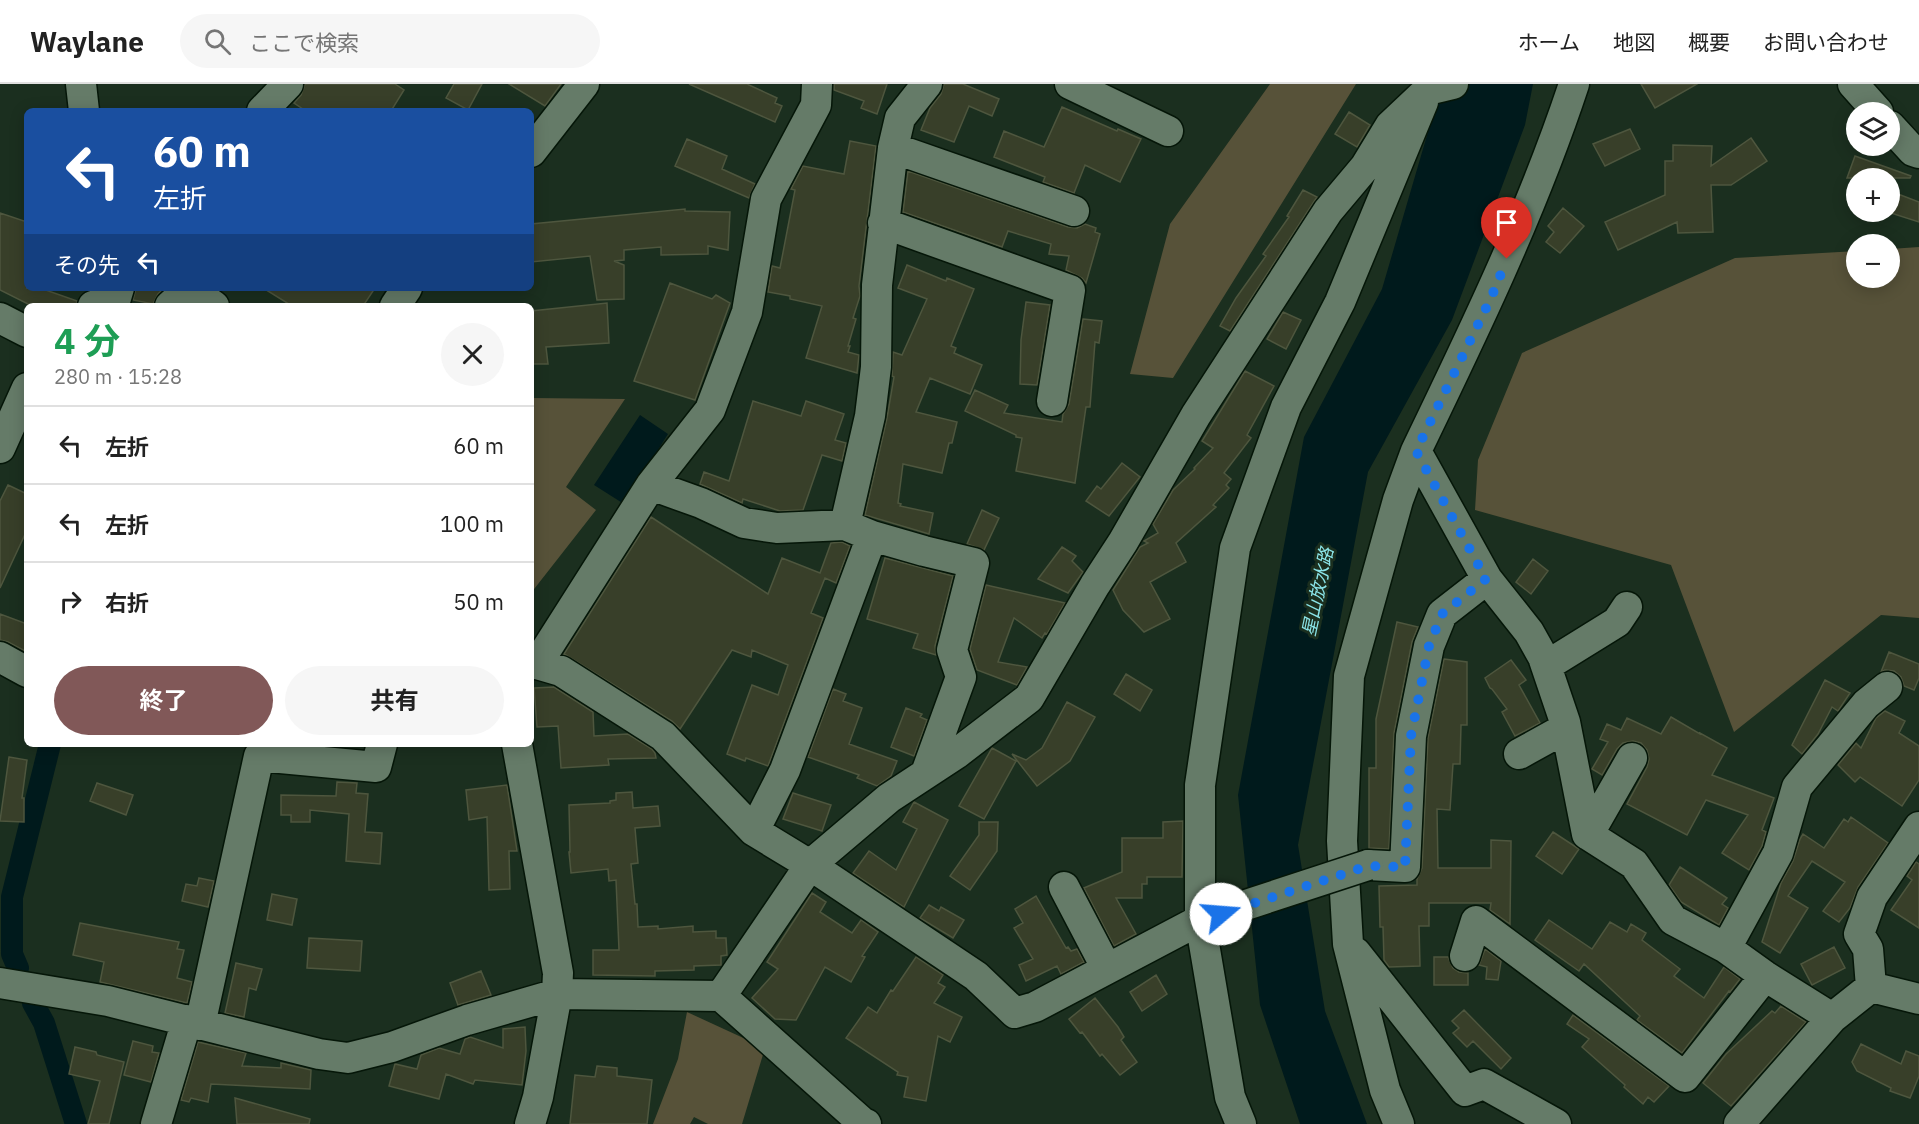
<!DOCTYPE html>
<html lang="ja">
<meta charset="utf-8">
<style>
:root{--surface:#fff;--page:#f6f6f6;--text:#222;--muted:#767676;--line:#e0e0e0;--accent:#815858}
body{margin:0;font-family:"IBM Plex Sans","Noto Sans JP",sans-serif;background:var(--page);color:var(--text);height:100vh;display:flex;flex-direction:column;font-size:22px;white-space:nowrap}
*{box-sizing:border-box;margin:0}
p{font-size:20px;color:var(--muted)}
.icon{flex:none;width:33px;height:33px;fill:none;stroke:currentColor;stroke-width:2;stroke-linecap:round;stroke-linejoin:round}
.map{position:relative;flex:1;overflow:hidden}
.drawer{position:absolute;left:24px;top:219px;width:510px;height:444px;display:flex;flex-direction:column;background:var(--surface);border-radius:9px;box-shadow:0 3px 15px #0003}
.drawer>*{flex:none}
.guide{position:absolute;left:24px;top:24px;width:510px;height:183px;border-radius:9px;box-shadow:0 3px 15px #0003;background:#1a4fa0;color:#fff;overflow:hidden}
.controls{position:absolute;left:1846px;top:18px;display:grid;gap:12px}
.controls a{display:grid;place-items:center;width:54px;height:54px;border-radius:50%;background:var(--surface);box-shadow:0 3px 15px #0003;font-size:30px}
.pin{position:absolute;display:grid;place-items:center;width:51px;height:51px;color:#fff;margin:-62px -26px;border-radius:50% 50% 50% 0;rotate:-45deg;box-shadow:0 0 6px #0007}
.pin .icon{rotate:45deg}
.me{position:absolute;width:66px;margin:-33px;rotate:72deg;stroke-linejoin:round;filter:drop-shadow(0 0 4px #0008)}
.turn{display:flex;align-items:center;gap:21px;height:126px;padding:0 30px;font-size:27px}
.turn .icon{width:78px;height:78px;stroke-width:2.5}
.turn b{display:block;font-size:42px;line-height:51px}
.then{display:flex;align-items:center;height:57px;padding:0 30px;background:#0003;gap:12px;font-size:22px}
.round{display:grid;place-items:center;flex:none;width:63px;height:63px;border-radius:32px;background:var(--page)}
.overview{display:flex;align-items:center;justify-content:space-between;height:102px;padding:0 30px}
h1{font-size:36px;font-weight:700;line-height:45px;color:#1e9e55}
.cta{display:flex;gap:12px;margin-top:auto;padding:12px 30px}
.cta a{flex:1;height:69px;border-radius:36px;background:var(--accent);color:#fff;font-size:24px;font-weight:700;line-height:69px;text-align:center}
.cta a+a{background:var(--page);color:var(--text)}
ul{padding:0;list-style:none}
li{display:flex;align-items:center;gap:18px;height:78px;padding:0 30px;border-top:2px solid var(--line)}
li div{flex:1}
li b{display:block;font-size:22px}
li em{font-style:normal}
header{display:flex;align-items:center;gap:36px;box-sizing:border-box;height:84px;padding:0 30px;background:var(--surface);border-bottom:2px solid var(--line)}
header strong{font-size:28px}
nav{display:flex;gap:33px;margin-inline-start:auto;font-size:21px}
.search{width:420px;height:54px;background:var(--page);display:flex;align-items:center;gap:15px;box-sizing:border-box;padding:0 21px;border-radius:33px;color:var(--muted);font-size:22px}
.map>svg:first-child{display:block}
</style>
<header>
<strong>Waylane</strong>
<div class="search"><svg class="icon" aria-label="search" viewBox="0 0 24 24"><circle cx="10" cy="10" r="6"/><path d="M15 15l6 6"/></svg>ここで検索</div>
<nav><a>ホーム</a><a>地図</a><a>概要</a><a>お問い合わせ</a></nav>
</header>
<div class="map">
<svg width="1919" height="1040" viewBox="0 0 1919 1040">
<rect width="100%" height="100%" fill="#1b2f1f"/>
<path fill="#575239" d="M1270,0H1356L1173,294L1130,290L1170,140Z
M1919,163V534L1881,531L1734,648L1671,481L1475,426L1478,376L1522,269L1735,174L1857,167V194H1890V165Z
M531,314L625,315L566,403L596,426L531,509Z
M687,928L765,964L742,1040H708L694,1033L690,1040H653L678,975Z"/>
<path fill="#001a1c" d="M1442,0H1533L1525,41L1452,236L1368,388L1298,761L1325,927L1367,1040H1300L1260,921L1238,711L1304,353L1382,205Z
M640,331L668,350L624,420L594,401Z"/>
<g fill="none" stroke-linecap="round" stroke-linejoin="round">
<path stroke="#001a1c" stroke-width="22" d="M18,884L12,870V813L50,660
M33,919L44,939L76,1040"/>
</g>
<path fill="#383f29" stroke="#4e563e" stroke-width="1.5" d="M305,0H395L404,6L391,27H306L294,19L301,11Z
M454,0H482L468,26L446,14Z
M509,0H561L545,22Z
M689,0H747L777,14L775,19L782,22L775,38Z
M834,0H887L877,30L861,24L864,17L834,6Z
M944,0H963L999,15L992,32L969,22L954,58L921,46L930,24L941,10Z
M1641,0H1697L1655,24Z
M1062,23L1117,47L1118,45L1141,55L1120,98L1085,81L1074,109L1043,98L1045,93L994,73L1004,47L1044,63Z
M1349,28L1370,41L1357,63L1335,50Z
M1630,45L1640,65L1605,82L1593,60Z
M1751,54L1767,77L1731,101H1711L1713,148L1678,149L1677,138L1618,166L1605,138L1665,111V77H1673V61L1712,62L1711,82Z
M687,55L727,72L722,85L755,100L749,114L675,82Z
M850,57L876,62L859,202L860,212L853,234L856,235L848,262H850L848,268L859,271L857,289L806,274L822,222L790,215V212L768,208L772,182L780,184L795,106L791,105L803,82L844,90Z
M1855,72L1911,92L1910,94H1847Z
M908,87L1068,143L1077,144L1085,140L1096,144L1095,148L1100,150L1086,199L1082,194L1066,186L1069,172L1049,170L1051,160L1008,147L1002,163L903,128Z
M1303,106L1317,113L1230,247L1220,242L1236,214L1266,172L1263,170L1289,133L1287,132Z
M1898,110L1919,118V138L1891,129Z
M1563,124L1584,142L1560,169L1546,158L1554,148L1548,142Z
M685,125V127L730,128L728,166L708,162V170L661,171V163L624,166V176L614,177L624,181V215L597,216L590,172L531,178V140Z
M0,129L27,138V204H40L77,217L76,222H32L0,206Z
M907,181L946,197L947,194L974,205L951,262L956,264L954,269L982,281L970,310L930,294L916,328L957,338L952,359H949L942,389L903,380L898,419L901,420L900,422L933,429L929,450L865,431L887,334L894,293L892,292L893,268L902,271L927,215L898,204Z
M670,199L712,215L716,211L730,219L695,316L634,297Z
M136,204H164L158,210L153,220L133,216Z
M263,204H375L363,222H292Z
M1026,218L1050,221L1037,301L1020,300L1021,256Z
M607,219L609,259L546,263L548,280H531V227Z
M1283,228L1301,236L1286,265L1267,255Z
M1083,235L1102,237L1099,259L1095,258L1090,323H1086L1075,399L1016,387L1022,354L1016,353V351L965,327L975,306L1008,321L1004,329L1062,338L1063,330L1069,320Z
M1245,287L1274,302L1247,351L1251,354L1224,389L1231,395L1226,401L1229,404L1213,421L1216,423L1176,459L1186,478L1150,498L1170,535L1144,548L1123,526L1113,506L1140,463L1148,459L1144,457L1158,449L1153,440L1173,406L1195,385L1194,384L1213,364L1202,357Z
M753,317L801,332L806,317L844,330L835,356L846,359L842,377L822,371L803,426L780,427L743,415L742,419L700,400L704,388L729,397Z
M1122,379L1140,393L1109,432L1086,417L1097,402L1101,405Z
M8,401L27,410V446L0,504V417Z
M982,426L999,434L984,466L967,460Z
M651,433L768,510L782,474L820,489L831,459L842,458L850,462L836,499L825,494L811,529L823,534L768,682L746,674L745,677L727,670L752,601L778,611L788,581L752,566L751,573L732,566L680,645L672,637L564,570Z
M1062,463L1076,472L1072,477L1083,488L1068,509L1038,495Z
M885,474L953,492L935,562L936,571L913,564L918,550L867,535Z
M1533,475L1548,487L1531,510L1516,498Z
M986,501L1065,519L1047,550L1045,549L1042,554L1014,534L998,578L1027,583L1017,601L977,586L970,565Z
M0,530L27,540V568L8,558L0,556Z
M1397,538L1418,543L1412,558L1394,649L1389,765L1369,764V684H1376V635Z
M1889,568L1919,580V594L1914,606L1904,602L1901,593L1894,587L1885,586L1881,588Z
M1444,575L1467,578V641H1461L1460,680H1453L1450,726L1437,725L1438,784H1491V756L1511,757L1510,840L1490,826L1491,819H1429V842H1419L1420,882L1389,883L1384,876L1383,843H1380L1379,802L1417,801V795L1422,784L1428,654Z
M1511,576L1526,596L1519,601L1540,639L1515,652L1502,628L1507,625L1492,605L1490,604L1485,594Z
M1126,590L1152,606L1140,627L1114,610Z
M1825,596L1850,609L1838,627L1832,623L1818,650L1802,670L1792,661Z
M554,603L593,628L594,652L628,650L652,665L655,669L656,674L608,675L609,681L561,684L558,642L537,643L534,604Z
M833,605L846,610L843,617L862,624L849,660L897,677L891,692L877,702L857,694L859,691L808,673Z
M1067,618L1095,633L1070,677L1037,702L1012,670L1026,676L1042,664Z
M906,624L922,630L920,633L927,636L914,672L891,663Z
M1885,627L1905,637L1899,649L1919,662V696L1902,722L1860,693L1855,698L1838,681L1856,659L1861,664L1876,634Z
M1671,633L1700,650V649L1727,664L1712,691L1774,714L1762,746L1766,748L1762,762L1749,786L1722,769L1748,731L1706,716L1687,751L1627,720L1647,683L1649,675L1647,666L1641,659L1633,657L1623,659L1617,665L1602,691L1592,685L1608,658L1600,655L1607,640L1621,646L1627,634L1661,650Z
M992,664L1016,677L984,735L959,722Z
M9,673L27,676L22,714H24V738L0,737Z
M337,698L357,699L356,709L368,710L365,748L382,749L380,780L346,777L349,730L310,726V738H291V731H281V711L336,712Z
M97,699L133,711L126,731L90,717Z
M507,701L517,767H509L510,805L489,806L487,733L469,736L466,706Z
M632,708L633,724L658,722L660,742L635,744L638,779L631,780L635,820H637L638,843L658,842V845L693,842V848L716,847V854H726L727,871L721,872V881L694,882V886L655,887V892L593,891V866H619L616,796L609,797L608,785L571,789L569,768H570L569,721L610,719V717L616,716V709Z
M793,709L831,721L822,747L783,735Z
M914,718L948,736L904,823L853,789L869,767L896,786L917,745L903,738Z
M1851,733L1888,759L1858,803L1850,824L1839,838L1823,827L1845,798L1812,777L1788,812L1808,824L1780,869L1762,858L1781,799L1793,777L1800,755L1803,750L1824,764L1844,735L1848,738Z
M1183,737L1182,793H1147V800H1142V814H1116L1136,850L1114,862L1084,804L1122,788V754H1163V738Z
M979,738H998L997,767L970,806L950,792L979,751Z
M1553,748L1579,765L1562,790L1536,772Z
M1916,778L1919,780V844L1891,826L1912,796L1907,792Z
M1680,783L1727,814L1722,820L1728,824L1719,841L1681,818L1669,801Z
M199,794L214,797L208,823L182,817L186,800L197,802Z
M812,809L826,818L820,828L852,849L861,836L878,848L862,872L865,873L851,898L825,883L796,936L775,935L752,914L778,885L767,878Z
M272,810L297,815L292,841L267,836Z
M1036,812L1066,864L1068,863L1071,867L1077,865L1084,878L1061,890L1057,882L1026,897L1019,881L1033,875L1014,844L1023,839L1015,825Z
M929,821L939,827L941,823L964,836L953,854L920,834Z
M1549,836L1592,865L1610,838L1627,848L1631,840L1646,849L1642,856L1680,885L1674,892L1704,914L1724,883L1740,895L1730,908L1729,907L1682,969L1637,936L1640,932L1584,880L1579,887L1535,856Z
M80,839L179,858L177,865L184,866L177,894L192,898L187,919L100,898L104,878L73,871Z
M309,854L362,857L360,887L307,884Z
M1834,863L1845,884L1812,901L1801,880Z
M1485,865L1501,877L1498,896L1486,895L1487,883L1479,881Z
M916,873L943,891L938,899L945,903L934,919L962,933L950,958L938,952L926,1017L904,1013L908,993L897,991L898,988L846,954L868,923L877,929L891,906L893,907Z
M1434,873H1448L1453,884L1459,888L1468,889V901H1434Z
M236,879L262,885L256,906L249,904L244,933L225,929Z
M481,887L491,911L458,921L450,899Z
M1156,891L1167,910L1142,927L1130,908Z
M1095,914L1118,943L1124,953L1121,956L1137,978L1120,991L1102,970L1100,972L1082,948L1080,949L1069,935Z
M1781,922L1806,938L1731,1022L1703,999L1726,970L1772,927L1775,929Z
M1464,926L1511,974L1501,985L1473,957L1467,963L1453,949L1459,944L1452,937Z
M1573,931L1669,1002L1654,1018L1648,1013L1643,1020L1624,1003L1625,1001L1582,963L1589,955L1567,940Z
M525,943L526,967L522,1001L475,996L473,1000L446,990L439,1015L389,1002L395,980L417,985L421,971L439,964L460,970L465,955L470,953L503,964V945Z
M133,957L153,962L152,968L159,969L151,998L124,991Z
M198,958L246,969L242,982L281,984V979L311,986L310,1005L211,1000L208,1018L191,1014L189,1018L181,1016Z
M1861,960L1901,980L1906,967L1919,972V992L1910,1014L1890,1007L1891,1004L1857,987L1852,978Z
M75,963L96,968L97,971L124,978L109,1040H88L100,997L69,990Z
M597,982L617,984V992L652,996L647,1040H570L575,991L595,993Z
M235,1014L310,1035L309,1040H237Z"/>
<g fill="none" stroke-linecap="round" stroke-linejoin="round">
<defs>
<path id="minor" d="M81,0L84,27
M1070,0L1168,47
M1853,0L1878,28
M262,27L288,0
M1890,42L1913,67L1919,69
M893,64L1074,127
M531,68L584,0
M883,139L1070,206L1052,317
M190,205L214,222
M93,222L116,214L119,204
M170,222L190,204
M395,222L407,204
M0,234L27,248
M0,364L27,304
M651,401L701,419L744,439L777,444L845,441
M872,452L924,467L974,479L952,566L961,593L926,689
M1487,495L1529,548L1543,573L1565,638L1587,750L1634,780L1673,836L1726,864L1765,892L1832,934
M0,573L27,588
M531,580H537L561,587L663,652L754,747L810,781L976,892L1015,929L1035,923L1200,836
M537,580L651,401L710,326L747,228L766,115L816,21L817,0
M1546,582L1617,538L1627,523
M517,660L558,889L557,910L538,1013L530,1040
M1519,670L1566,644
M754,747L785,686L872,452L845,441L870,332L876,283L877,201L893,64L900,34L927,0
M1588,751L1632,674
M1368,781L1405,783L1411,652L1429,562L1442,530L1487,495L1416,367C1474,247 1532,127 1574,0
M1064,803L1107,885
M1726,864L1778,769L1797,703L1866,620L1887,603
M1356,869L1465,1007L1484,1000L1556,1040
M1465,872L1476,837L1685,993L1765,892
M0,899L108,917L319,970L348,974L392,963L467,936L557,910L721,912L863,1039L866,1040
M1871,903L1919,915
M721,912L810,781L889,714L956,670L1029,614L1095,501L1123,458L1196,331L1328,127L1365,83L1390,42L1428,6L1453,0
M200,941L259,672L376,683L382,660
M156,1040L187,936
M1241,1040L1230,1013L1200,836V701L1235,464L1286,323L1340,218L1423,18
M1399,1040L1385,1006L1348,860L1342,757L1349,592L1398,416L1416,367
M1739,1040L1832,934L1871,903L1868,865L1859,850L1872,813L1919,743"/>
</defs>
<use href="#minor" stroke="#051608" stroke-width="33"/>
<use href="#minor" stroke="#657b68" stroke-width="30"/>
<defs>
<path id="minor-bridge" d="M1200,836L1368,781"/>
</defs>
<use href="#minor-bridge" stroke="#051608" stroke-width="33" stroke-linecap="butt"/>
<use href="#minor-bridge" stroke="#657b68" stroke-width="30"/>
</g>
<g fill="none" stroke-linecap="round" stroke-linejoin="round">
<path stroke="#1a73e8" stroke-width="10" stroke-dasharray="0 18" d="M1221,830L1368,782L1405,783L1411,652L1429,562L1442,530L1486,495L1416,367L1491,214L1507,175"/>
</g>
<g text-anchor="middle" stroke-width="6" stroke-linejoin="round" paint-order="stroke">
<g font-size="18" font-style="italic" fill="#8be5e9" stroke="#1b2f1f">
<text transform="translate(1318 508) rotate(-78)" y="6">星山放水路</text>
</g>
</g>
</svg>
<div class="controls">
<a><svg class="icon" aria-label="layers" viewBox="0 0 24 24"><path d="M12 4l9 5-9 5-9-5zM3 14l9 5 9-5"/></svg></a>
<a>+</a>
<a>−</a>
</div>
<div class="pin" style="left:1507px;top:175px;background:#d93025"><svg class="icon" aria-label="arrive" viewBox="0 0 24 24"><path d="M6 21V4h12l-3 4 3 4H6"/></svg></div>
<svg class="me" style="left:1221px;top:830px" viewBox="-20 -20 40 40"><circle r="19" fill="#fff"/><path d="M0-13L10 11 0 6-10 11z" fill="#1a73e8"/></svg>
<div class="guide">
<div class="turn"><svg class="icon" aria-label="left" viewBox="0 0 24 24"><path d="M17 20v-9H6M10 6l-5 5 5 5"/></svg><div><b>60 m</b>左折</div></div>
<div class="then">その先<svg class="icon" aria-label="left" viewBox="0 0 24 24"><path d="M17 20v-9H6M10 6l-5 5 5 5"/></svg></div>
</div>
<section class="drawer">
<div class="overview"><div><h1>4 分</h1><p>280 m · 15:28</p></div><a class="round"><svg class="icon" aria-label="close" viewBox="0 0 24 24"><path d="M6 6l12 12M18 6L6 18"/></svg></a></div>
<ul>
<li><svg class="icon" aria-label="left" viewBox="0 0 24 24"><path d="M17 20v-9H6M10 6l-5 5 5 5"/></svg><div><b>左折</b></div><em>60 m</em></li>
<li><svg class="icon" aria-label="left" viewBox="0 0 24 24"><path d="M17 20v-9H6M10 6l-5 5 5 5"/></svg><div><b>左折</b></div><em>100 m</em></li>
<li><svg class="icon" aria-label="right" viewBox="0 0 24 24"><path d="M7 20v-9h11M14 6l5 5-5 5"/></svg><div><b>右折</b></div><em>50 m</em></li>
</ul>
<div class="cta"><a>終了</a><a>共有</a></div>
</section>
</div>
